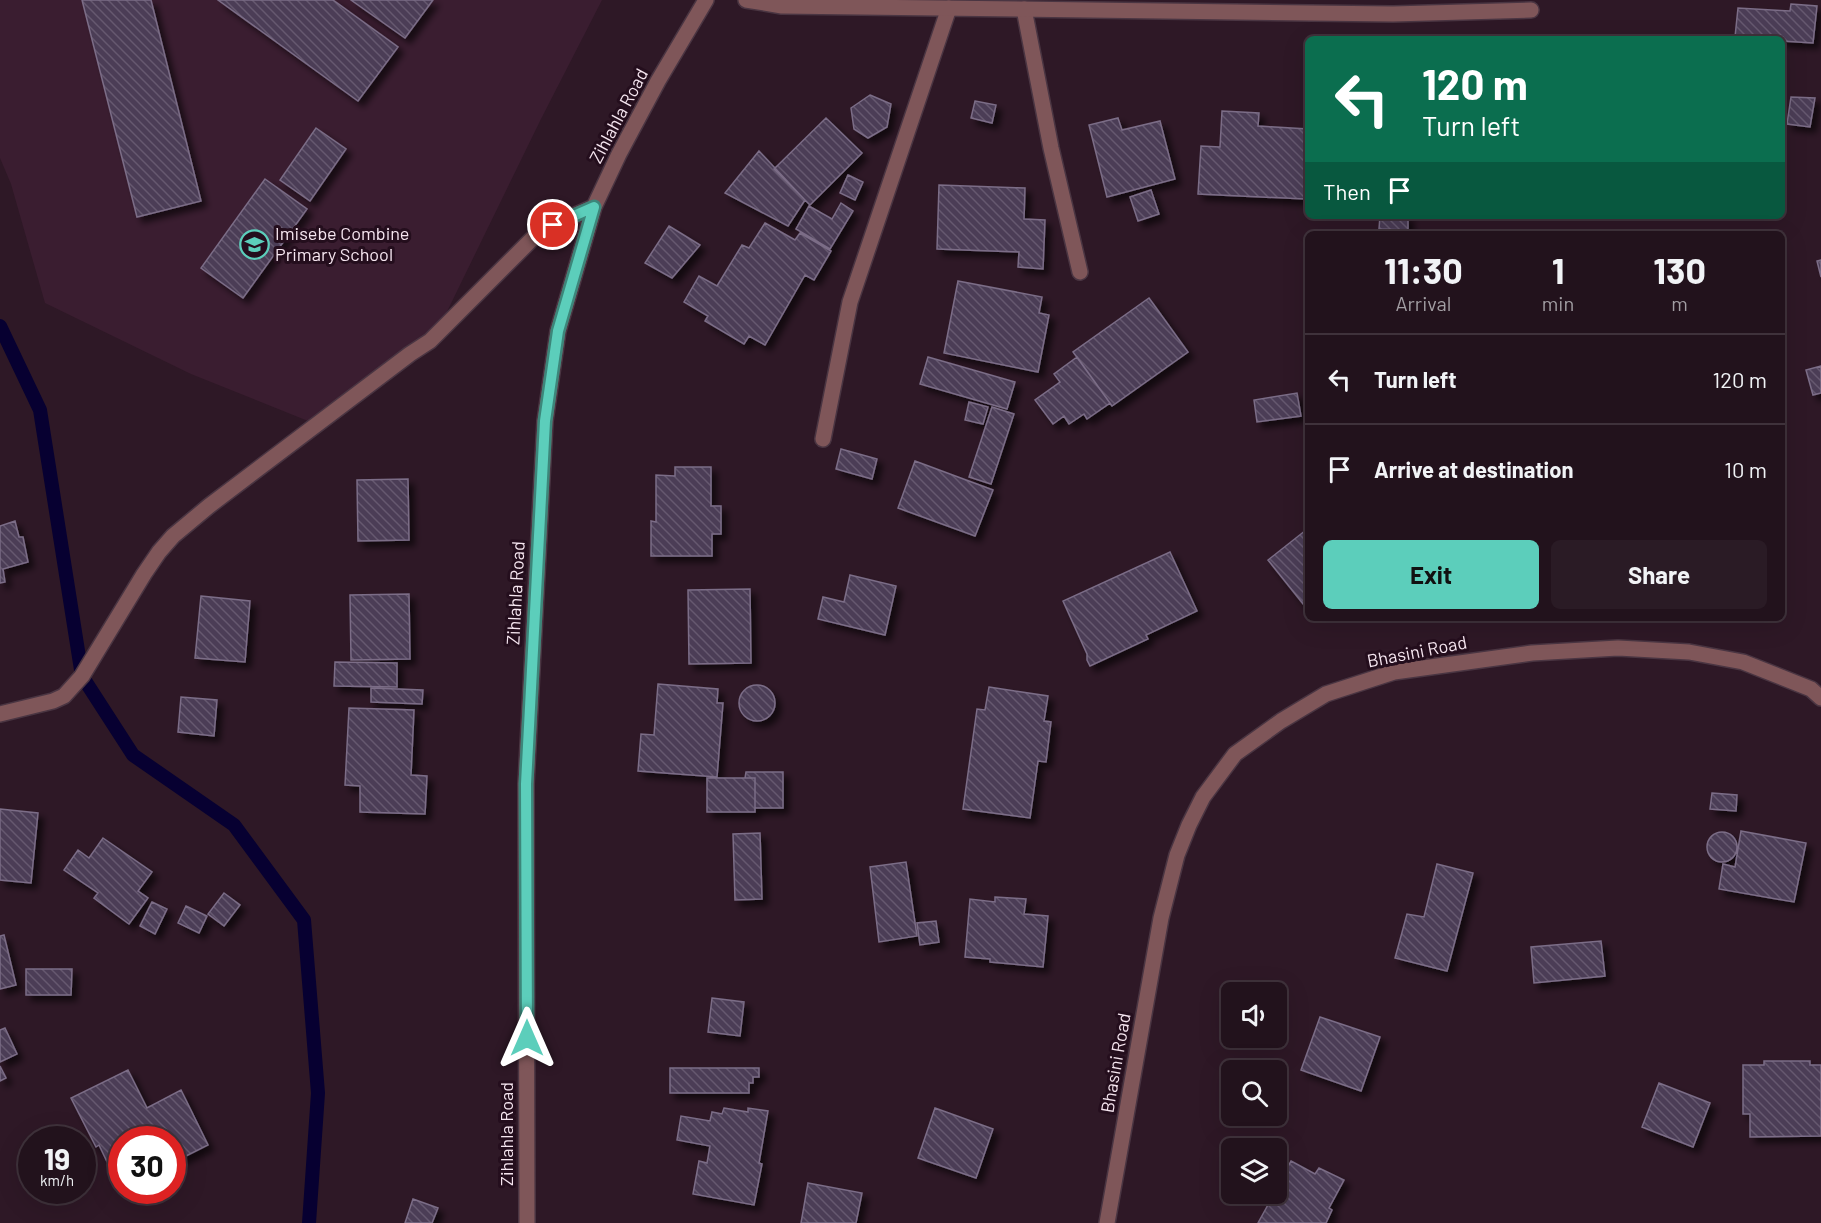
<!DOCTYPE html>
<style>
:root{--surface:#22121c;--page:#2a1b25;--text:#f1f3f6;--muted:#a29ea3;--line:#3f323b;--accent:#5ccebb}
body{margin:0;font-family:Barlow,sans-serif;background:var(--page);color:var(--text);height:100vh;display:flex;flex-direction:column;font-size:22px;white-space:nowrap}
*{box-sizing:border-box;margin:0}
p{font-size:20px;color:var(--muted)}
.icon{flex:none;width:33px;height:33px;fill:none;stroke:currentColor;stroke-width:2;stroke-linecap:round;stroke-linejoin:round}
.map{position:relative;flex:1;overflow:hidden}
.drawer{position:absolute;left:1305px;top:231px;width:480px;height:390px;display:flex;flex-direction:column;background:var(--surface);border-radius:9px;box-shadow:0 6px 24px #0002,0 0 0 2px var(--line)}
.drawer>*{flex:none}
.guide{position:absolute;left:1305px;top:36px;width:480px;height:183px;border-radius:9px;box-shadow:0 6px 24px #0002,0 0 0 2px var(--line);background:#0b6e4f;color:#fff;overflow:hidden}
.tools{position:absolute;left:1221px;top:982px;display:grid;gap:12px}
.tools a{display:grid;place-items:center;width:66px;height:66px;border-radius:9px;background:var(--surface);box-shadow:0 6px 24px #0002,0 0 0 2px var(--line);font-size:30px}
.speed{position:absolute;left:18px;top:1126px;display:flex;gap:12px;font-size:30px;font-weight:700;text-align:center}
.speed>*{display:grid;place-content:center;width:78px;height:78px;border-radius:50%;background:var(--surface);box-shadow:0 6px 24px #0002,0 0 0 2px var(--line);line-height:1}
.speed small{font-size:15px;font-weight:400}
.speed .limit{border:9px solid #d22;background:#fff;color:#111}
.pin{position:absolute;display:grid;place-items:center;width:51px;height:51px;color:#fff;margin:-26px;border:3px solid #fff;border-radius:50%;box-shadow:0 2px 6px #0007}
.me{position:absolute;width:66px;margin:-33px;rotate:0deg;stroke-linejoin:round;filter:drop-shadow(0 0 4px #0008)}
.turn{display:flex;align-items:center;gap:21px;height:126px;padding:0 18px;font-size:27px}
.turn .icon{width:78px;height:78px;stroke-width:2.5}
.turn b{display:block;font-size:42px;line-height:51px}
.then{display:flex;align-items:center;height:57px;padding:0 18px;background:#0003;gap:12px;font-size:22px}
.eta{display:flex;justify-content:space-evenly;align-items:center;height:102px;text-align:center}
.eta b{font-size:36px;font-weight:700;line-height:42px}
.action{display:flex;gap:12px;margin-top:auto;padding:12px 18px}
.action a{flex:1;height:69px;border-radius:9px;background:var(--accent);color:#111;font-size:24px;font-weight:700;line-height:69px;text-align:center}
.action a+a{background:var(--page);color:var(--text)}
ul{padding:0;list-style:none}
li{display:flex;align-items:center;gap:18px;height:90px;padding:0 18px;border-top:2px solid var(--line)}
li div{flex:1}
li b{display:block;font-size:22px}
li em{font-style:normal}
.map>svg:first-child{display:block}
</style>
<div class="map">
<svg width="1821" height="1223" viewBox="0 0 1821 1223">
<defs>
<pattern id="building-back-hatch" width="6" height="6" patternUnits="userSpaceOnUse" patternTransform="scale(1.5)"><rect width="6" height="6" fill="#4b3d56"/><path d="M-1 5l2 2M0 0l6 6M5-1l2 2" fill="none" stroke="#66596f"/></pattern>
<filter id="shadow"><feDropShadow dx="5.5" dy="5.5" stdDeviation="3" flood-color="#0009"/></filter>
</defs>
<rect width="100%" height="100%" fill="#2e1826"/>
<path fill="#3a1d30" d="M0,0H602L541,119L439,328L313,423L191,374L45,303L11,184L0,158Z"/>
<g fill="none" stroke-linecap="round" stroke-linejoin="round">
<path stroke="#070031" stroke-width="14" d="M0,326L40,410L82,676L133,755L234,825L304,920L318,1093L309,1223"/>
</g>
<path fill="url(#building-back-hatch)" stroke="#7b6d87" stroke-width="1.5" filter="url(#shadow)" d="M82,0H151L201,201L137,217Z
M218,0H333L398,47L358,101Z
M351,0H433L405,38Z
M1791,4L1817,6L1813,43L1782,41V39L1735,37L1738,8L1790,11Z
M870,95L891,104L887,127L868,138L854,129L851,108Z
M1791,97L1815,98L1810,127L1787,124Z
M975,101L996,105L992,123L971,118Z
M1222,111L1259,113L1258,126L1308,129L1305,199L1198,194L1201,146L1220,147Z
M826,118L862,153L810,205L774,169Z
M1118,118L1122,130L1160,121L1175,179L1107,197L1089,125Z
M316,128L346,149L310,201L280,180Z
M759,151L805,200L788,226L725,193Z
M848,175L863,182L855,200L840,193Z
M265,179L307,209L243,298L201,268Z
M939,185L1025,188L1024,219L1045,220L1043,269L1018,267L1019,252L937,249Z
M1151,190L1159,214L1138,221L1130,197Z
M841,203L853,211L830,249L796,229L809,206L832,219Z
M1380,216H1408V230L1379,229Z
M765,223L795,240L800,233L831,251L814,280L805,275L765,345L749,336L744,344L705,321L708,316L684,302L699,276L717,286L742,245L749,248Z
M669,226L700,245L672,278L645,263Z
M1821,260V277L1817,261Z
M958,281L1042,297L1039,313L1049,315L1038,372L944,353Z
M1149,298L1188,352L1112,406L1073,352Z
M928,357L1015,382L1007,409L920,384Z
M1077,357L1110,403L1087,419L1084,414L1069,424L1064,416L1053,424L1035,400L1060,382L1054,374Z
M1821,366V393L1813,395L1806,370Z
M1297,393L1301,416L1257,422L1254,400Z
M969,402L988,407L983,424L965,420Z
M992,407L1014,414L991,484L969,477Z
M841,449L877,459L872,479L836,469Z
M915,461L993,490L975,536L898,508Z
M675,467H711V506H721V534H712V556H651V521L656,522V475L675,476Z
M408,479L409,540L358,541L357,480Z
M15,521L19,537H23L28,562L3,569L5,582L0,583V526Z
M1306,530L1308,533V610L1268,560Z
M1170,552L1197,611L1146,635L1148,639L1090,666L1087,660V654L1063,601Z
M850,575L896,586L885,635L818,619L823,597L844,602Z
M750,589L751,663L689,664L688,590Z
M409,594L410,659L351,660L350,595Z
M201,596L250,601L245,662L195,658Z
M335,662L397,663V687L334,686Z
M658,684L718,689L717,703H723L717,777L638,771L641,734L654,735Z
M739 703a18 18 0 1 1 36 0a18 18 0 1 1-36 0Z
M989,687L1048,696L1044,721L1051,722L1046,762L1038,761L1030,818L963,809L977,709L985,710Z
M371,688L423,690L422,704L371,702Z
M181,697L217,700L214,736L178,732Z
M349,708L414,710L411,775L427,776L425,814L360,812V786L345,785Z
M746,772H783V808H755V778H745Z
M707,778H755V812H707Z
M1712,793L1737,795L1736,811L1710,809Z
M0,809L38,813L31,883L0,880Z
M1741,831L1806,843L1794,902L1719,889L1723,864L1735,867Z
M1707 847a15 15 0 1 1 30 0a15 15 0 1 1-30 0Z
M760,833L762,899L735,900L733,834Z
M103,838L152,872L138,891L148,898L129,924L94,898L98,893L64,870L78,850L89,858Z
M906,862L917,936L879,942L870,867Z
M1437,864L1473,873L1447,971L1395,958L1407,914L1424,917Z
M224,893L240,905L224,926L208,914Z
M995,897L1026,899L1024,914L1048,916L1043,967L990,962V959L965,957L970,899L995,902Z
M152,902L167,909L155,934L140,926Z
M186,906L207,916L199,933L178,923Z
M936,921L939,942L920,945L917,923Z
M4,935L16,985L0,989V936Z
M1601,941L1605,976L1534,983L1531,947Z
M26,969H72L71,995H26Z
M712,998L744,1002L740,1036L708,1032Z
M1320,1017L1380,1037L1361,1091L1301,1070Z
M5,1028L17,1054L0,1062V1030Z
M1764,1061H1810V1065H1821V1136L1750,1137V1114H1743V1065H1764Z
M0,1066L6,1078L0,1081Z
M670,1068H759V1077H753V1083H749V1093H670Z
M128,1070L147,1108L181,1090L208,1145L172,1163V1140H122V1183L118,1185L99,1145L96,1147L71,1098Z
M1659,1083L1710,1103L1693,1147L1642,1127Z
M724,1108L748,1112V1108L768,1111L759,1163L762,1164L754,1205L693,1194L699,1161L707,1163L710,1146L677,1140L681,1116L710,1121L712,1112L722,1114Z
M935,1108L993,1129L976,1178L918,1158Z
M1291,1161L1315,1174L1319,1168L1344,1180L1329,1208L1332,1210L1326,1223H1258L1274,1194H1276V1189Z
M808,1183L862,1193L856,1223H801Z
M413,1199L438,1208L432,1223H405Z"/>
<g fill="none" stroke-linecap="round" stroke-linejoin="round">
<defs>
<path id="lane" d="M1024,9L1051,148L1080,272
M823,439L850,302L949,8"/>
<path id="street" d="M746,0L782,6L1393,14L1531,10
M0,714L53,701L64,696L82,676L144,574L159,552L173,536L209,506L410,354L430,341L535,236L553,225L594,207
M527,1223L526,784L545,421L558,331L594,207L619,154L658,81L706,0
M1107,1223L1161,918L1177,855L1189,825L1203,797L1235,754L1281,721L1326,694L1394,672L1532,653L1618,648L1689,652L1743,662L1811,689L1821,698"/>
</defs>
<use href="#lane" stroke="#4a3542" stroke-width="18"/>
<use href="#street" stroke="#4a3542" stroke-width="18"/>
<use href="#lane" stroke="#7f5659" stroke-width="15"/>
<use href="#street" stroke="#7f5659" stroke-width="15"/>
</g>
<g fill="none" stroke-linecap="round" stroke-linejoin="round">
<defs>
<path id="route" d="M527,1038L526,784L545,421L558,331L594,207L553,225"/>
</defs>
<use href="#route" stroke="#3c867a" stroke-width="15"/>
<use href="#route" stroke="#5ccebb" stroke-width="10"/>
</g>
<defs>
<symbol id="school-ring" viewBox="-11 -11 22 22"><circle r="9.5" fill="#240e1d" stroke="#5ccebb" stroke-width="1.5"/><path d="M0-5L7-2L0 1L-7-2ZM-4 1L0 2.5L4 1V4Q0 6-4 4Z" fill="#5ccebb"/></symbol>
</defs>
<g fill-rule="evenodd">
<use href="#school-ring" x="238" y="228" width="33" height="33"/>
</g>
<g text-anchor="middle" stroke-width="6" stroke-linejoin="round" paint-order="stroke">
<g font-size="18" fill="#f6e6f0" stroke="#240e1d">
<text transform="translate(619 116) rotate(-62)" y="6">Zihlahla Road</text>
<text transform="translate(516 593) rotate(-87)" y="6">Zihlahla Road</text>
<text transform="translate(1417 652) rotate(-11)" y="6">Bhasini Road</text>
<text transform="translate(1116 1063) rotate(-80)" y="6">Bhasini Road</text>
<text transform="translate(507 1134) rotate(-90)" y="6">Zihlahla Road</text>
</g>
<g font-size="18" fill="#f6e6f0" stroke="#240e1d" text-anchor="start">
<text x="275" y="240">Imisebe Combine<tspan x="275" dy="21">Primary School</tspan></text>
</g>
</g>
</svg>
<div class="tools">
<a><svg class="icon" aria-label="sound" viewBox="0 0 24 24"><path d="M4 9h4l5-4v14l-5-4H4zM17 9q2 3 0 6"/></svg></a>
<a><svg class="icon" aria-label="search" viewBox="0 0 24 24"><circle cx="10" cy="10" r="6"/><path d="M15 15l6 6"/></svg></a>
<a><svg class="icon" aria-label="layers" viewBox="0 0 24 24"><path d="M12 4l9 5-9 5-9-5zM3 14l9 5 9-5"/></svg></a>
</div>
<div class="speed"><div>19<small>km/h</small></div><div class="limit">30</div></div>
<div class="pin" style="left:553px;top:225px;background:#d93025"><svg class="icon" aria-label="arrive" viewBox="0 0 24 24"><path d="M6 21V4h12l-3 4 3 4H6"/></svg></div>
<svg class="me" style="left:527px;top:1038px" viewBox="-20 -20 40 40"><path d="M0-17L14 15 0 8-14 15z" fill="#5ccebb" stroke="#fff" stroke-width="4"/></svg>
<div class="guide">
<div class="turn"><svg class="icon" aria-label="left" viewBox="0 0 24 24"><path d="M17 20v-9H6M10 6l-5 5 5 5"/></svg><div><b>120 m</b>Turn left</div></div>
<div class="then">Then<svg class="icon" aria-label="arrive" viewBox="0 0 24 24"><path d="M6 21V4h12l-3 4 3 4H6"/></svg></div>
</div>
<section class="drawer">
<div class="eta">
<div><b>11:30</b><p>Arrival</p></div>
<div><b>1</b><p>min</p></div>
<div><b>130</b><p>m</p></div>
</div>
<ul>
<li><svg class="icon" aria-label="left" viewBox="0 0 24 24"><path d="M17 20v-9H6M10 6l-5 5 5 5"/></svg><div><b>Turn left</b></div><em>120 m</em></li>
<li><svg class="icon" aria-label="arrive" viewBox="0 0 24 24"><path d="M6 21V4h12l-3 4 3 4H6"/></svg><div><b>Arrive at destination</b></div><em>10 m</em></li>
</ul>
<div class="action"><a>Exit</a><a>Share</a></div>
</section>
</div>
